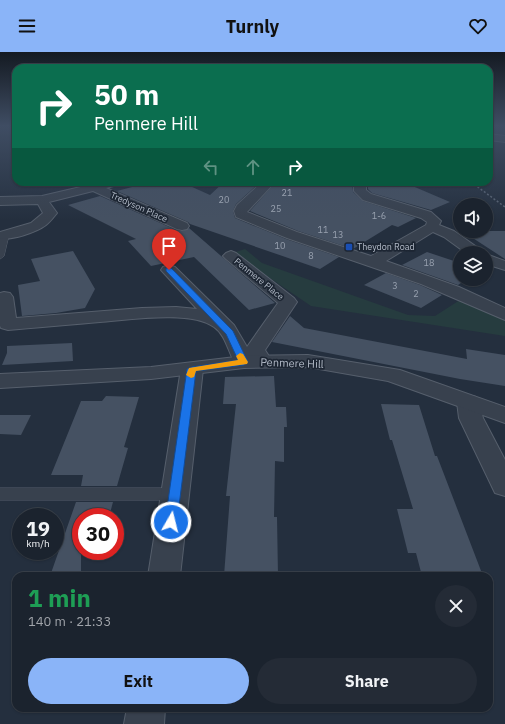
<!DOCTYPE html>
<meta charset="utf-8">
<style>
:root{--surface:#1b232e;--page:#242b36;--text:#f1f3f6;--muted:#a0a4aa;--line:#39404a;--accent:#8ab4f8}
body{margin:0;font-family:"IBM Plex Sans",sans-serif;background:var(--page);color:var(--text);height:100vh;display:flex;flex-direction:column;font-size:15px;white-space:nowrap}
*{box-sizing:border-box;margin:0}
p{font-size:13px;color:var(--muted)}
.icon{flex:none;width:22px;height:22px;fill:none;stroke:currentColor;stroke-width:2;stroke-linecap:round;stroke-linejoin:round}
.map{position:relative;flex:1;overflow:hidden}
.details{position:absolute;left:12px;top:520px;width:481px;height:140px;display:flex;flex-direction:column;background:var(--surface);border-radius:12px;box-shadow:0 1px 3px #0004,0 0 0 1px var(--line)}
.details>*{flex:none}
.banner{position:absolute;left:12px;top:12px;width:481px;height:122px;border-radius:12px;box-shadow:0 1px 3px #0004,0 0 0 1px var(--line);background:#0b6e4f;color:#fff;overflow:hidden}
.fabs{position:absolute;left:453px;top:146px;display:grid;gap:8px}
.fabs a{display:grid;place-items:center;width:40px;height:40px;border-radius:50%;background:var(--surface);box-shadow:0 1px 3px #0004,0 0 0 1px var(--line);font-size:20px}
.speed{position:absolute;left:12px;top:456px;display:flex;gap:8px;font-size:20px;font-weight:700;text-align:center}
.speed>*{display:grid;place-content:center;width:52px;height:52px;border-radius:50%;background:var(--surface);box-shadow:0 1px 3px #0004,0 0 0 1px var(--line);line-height:1}
.speed small{font-size:10px;font-weight:400}
.speed .limit{border:6px solid #d22;background:#fff;color:#111}
.pin{position:absolute;display:grid;place-items:center;width:34px;height:34px;color:#fff;margin:-41px -17px;border-radius:50% 50% 50% 0;rotate:-45deg;box-shadow:0 0 4px #0007}
.pin .icon{rotate:45deg}
.me{position:absolute;width:44px;margin:-22px;rotate:8deg;stroke-linejoin:round;filter:drop-shadow(0 0 3px #0008)}
.turn{display:flex;align-items:center;gap:14px;height:84px;padding:0 16px;font-size:18px}
.turn .icon{width:52px;height:52px;stroke-width:2.5}
.turn b{display:block;font-size:28px;line-height:34px}
.lanes{display:flex;align-items:center;height:38px;padding:0 16px;background:#0003;justify-content:center;gap:20px;direction:ltr}
.lanes .off{opacity:.35}
.round{display:grid;place-items:center;flex:none;width:42px;height:42px;border-radius:21px;background:var(--page)}
.head{display:flex;align-items:center;justify-content:space-between;height:68px;padding:0 16px}
h1{font-size:24px;font-weight:700;line-height:30px;color:#1e9e55}
.primary-button{display:flex;gap:8px;margin-top:auto;padding:8px 16px}
.primary-button a{flex:1;height:46px;border-radius:24px;background:var(--accent);color:#111;font-size:16px;font-weight:700;line-height:46px;text-align:center}
.primary-button a+a{background:var(--page);color:var(--text)}
header{display:flex;justify-content:space-between;align-items:center;height:52px;padding:0 16px;background:var(--accent);color:#111;font-size:18px;font-weight:700}
.map>svg:first-child{display:block}
</style>
<header><svg class="icon" aria-label="menu" viewBox="0 0 24 24"><path d="M4 6h16M4 12h16M4 18h16"/></svg>Turnly<svg class="icon" aria-label="heart" viewBox="0 0 24 24"><path d="M12 20l-8-8c-3-5 5-10 8-4 3-6 11-1 8 4z"/></svg></header>
<div class="map">
<svg width="505" height="672" viewBox="0 0 505 672">
<rect width="100%" height="100%" fill="#242f3e"/>
<path fill="#263c3f" d="M245,197L262,211L408,263L435,264L463,246L505,269V284L311,254L233,201Z"/>
<path fill="#455162" d="M151,130H181L210,143L224,130H260L236,152L233,159L235,166L286,187L339,205L320,217L190,172L188,170L117,139Z
M276,130H352L353,140L363,149L416,166L398,175L392,173L353,197L298,179L250,159Z
M368,130H403L450,150L431,158L372,141L368,137Z
M100,144L176,178L182,179L189,176L275,251L249,258L194,205L151,214L128,189L136,187L68,153Z
M462,179H505V207Z
M73,199L95,237L85,256L56,261L22,264L18,233L40,229L31,207Z
M427,200L460,211V227H467L458,233L402,213Z
M386,221L420,233L442,243L421,256L364,233Z
M290,264L304,276L467,307L466,297L505,303V334L460,327L272,290Z
M72,291L73,309L2,313L7,301V294Z
M274,324L276,355H286L287,375H284V410L275,409L274,465H277L278,524H224L230,444H226L236,352H223L225,325Z
M106,344L139,345L124,395L128,396L117,434H81L83,423H51L81,349H102Z
M381,352L419,353L435,404H437L483,524H422L416,501H408L397,457H413L392,388H390Z
M0,363H31L21,383L0,382Z
M76,450H113L109,465H81V524H50Z"/>
<g fill="none" stroke-linecap="round" stroke-linejoin="round">
<defs>
<path id="service" d="M5,180L9,183L4,204L0,207V186L2,181Z
M0,436H174L180,438L182,442L180,446L174,448H0Z"/>
<path id="minor" d="M489,82L505,84V90L489,88Z
M102,130H123L121,132L106,136L187,171L189,174L187,177L182,178L177,177L93,139L49,150L57,161C53,166 50,170 46,173C37,180 11,189 0,186V180L31,171L43,161L38,152L0,153V145L42,144Z
M262,130H275L247,160L297,180L371,204L426,173L427,170L421,166L363,148L354,139V130H366V138L371,142L431,160L441,169L439,173L454,179L481,198L484,201H466L444,185L433,180L386,209L459,235L505,256V268L421,232L287,186L236,165L234,159L237,153Z
M231,199L236,201L294,246L297,250L265,298L272,309L269,313L262,315L255,313L253,311L251,314L244,316L237,314C228,302 227,284 214,275C191,258 128,268 100,270C69,273 39,275 8,278L1,276L0,274V241L4,240L10,241L13,245L16,266L142,256L176,255L197,257L161,218L163,215L169,213L175,215L234,273L247,295L278,251L226,207L223,204L226,201Z
M486,202L505,209V218L486,212Z
M192,311L199,313L203,317L180,524H148L181,317L185,313Z
M468,343L476,345L479,350L483,366L505,408V444L495,441L459,366L457,350L460,345Z
M127,656H165L164,672H124Z"/>
<path id="tertiary" d="M308,303L400,318L505,355V371L388,329L308,315L244,316L151,327L0,336V322L151,315L244,304Z"/>
</defs>
<use href="#service" stroke="#565f6c" stroke-width="1"/>
<use href="#minor" stroke="#565f6c" stroke-width="2"/>
<use href="#tertiary" stroke="#565f6c" stroke-width="2"/>
<use href="#service" fill="#38414e" fill-rule="evenodd"/>
<use href="#minor" fill="#38414e" fill-rule="evenodd"/>
<use href="#tertiary" fill="#38414e" fill-rule="evenodd"/>
<path stroke="#5a6575" stroke-width="1.5" stroke-dasharray="2 2" stroke-linecap="butt" d="M471,130L505,155"/>
</g>
<linearGradient id="sky" x2="0" y2="1"><stop stop-color="#141a22"/><stop offset="0.44" stop-color="#3f4d63"/><stop offset="1" stop-color="#3f4d63" stop-opacity="0"/></linearGradient>
<rect width="505" height="168" fill="url(#sky)"/>
<path fill="#1a73e8" stroke="#114b97" d="M166,216H171L233,279L248,310L244,313L196,319L177,470L175,473L171,474L167,473L165,470L187,317L192,315L238,308L226,282L166,219Z"/>
<path fill="#f59e0b" d="M240,301L243,302L248,310L247,312L196,319L194,325L191,326L186,323L189,316L238,308L236,304Z"/>
<rect fill="#1a4fb4" stroke="#1d2633" stroke-width="1.5" x="345" y="191" width="8" height="8" rx="2"/>
<g text-anchor="middle" stroke-width="3.5" stroke-linejoin="round" paint-order="stroke">
<g font-size="9" fill="#98a1af">
<text x="287" y="144">21</text>
<text x="224" y="151">20</text>
<text x="276" y="160">25</text>
<text x="379" y="167">1-6</text>
<text x="323" y="181">11</text>
<text x="338" y="186">13</text>
<text x="280" y="197">10</text>
<text x="311" y="207">8</text>
<text x="429" y="214">18</text>
<text x="395" y="237">3</text>
<text x="416" y="245">2</text>
</g>
<g font-size="9" fill="#b4bcc9" stroke="#1d2633">
<text transform="translate(139 155) rotate(24)" y="3">Tredyson Place</text>
<text transform="translate(259 227) rotate(39)" y="3">Penmere Place</text>
</g>
<g font-size="9" fill="#b4bcc9" stroke="#1d2633" text-anchor="start">
<text x="357" y="198">Theydon Road</text>
</g>
<g font-size="11" fill="#b4bcc9" stroke="#1d2633">
<text transform="translate(292 311) rotate(2)" y="4">Penmere Hill</text>
</g>
</g>
</svg>
<div class="fabs">
<a><svg class="icon" aria-label="sound" viewBox="0 0 24 24"><path d="M4 9h4l5-4v14l-5-4H4zM17 9q2 3 0 6"/></svg></a>
<a><svg class="icon" aria-label="layers" viewBox="0 0 24 24"><path d="M12 4l9 5-9 5-9-5zM3 14l9 5 9-5"/></svg></a>
</div>
<div class="speed"><div>19<small>km/h</small></div><div class="limit">30</div></div>
<div class="pin" style="left:169px;top:218px;background:#d93025"><svg class="icon" aria-label="arrive" viewBox="0 0 24 24"><path d="M6 21V4h12l-3 4 3 4H6"/></svg></div>
<svg class="me" style="left:171px;top:470px" viewBox="-20 -20 40 40"><circle r="17" fill="#1a73e8" stroke="#fff" stroke-width="3"/><path d="M0-11L8 9 0 5-8 9z" fill="#fff"/></svg>
<div class="banner">
<div class="turn"><svg class="icon" aria-label="right" viewBox="0 0 24 24"><path d="M7 20v-9h11M14 6l5 5-5 5"/></svg><div><b>50 m</b>Penmere Hill</div></div>
<div class="lanes"><svg class="icon off" aria-label="left" viewBox="0 0 24 24"><path d="M17 20v-9H6M10 6l-5 5 5 5"/></svg><svg class="icon off" aria-label="ahead" viewBox="0 0 24 24"><path d="M12 20V5M6 11l6-6 6 6"/></svg><svg class="icon" aria-label="right" viewBox="0 0 24 24"><path d="M7 20v-9h11M14 6l5 5-5 5"/></svg></div>
</div>
<section class="details">
<div class="head"><div><h1>1 min</h1><p>140 m · 21:33</p></div><a class="round"><svg class="icon" aria-label="close" viewBox="0 0 24 24"><path d="M6 6l12 12M18 6L6 18"/></svg></a></div>
<div class="primary-button"><a>Exit</a><a>Share</a></div>
</section>
</div>
